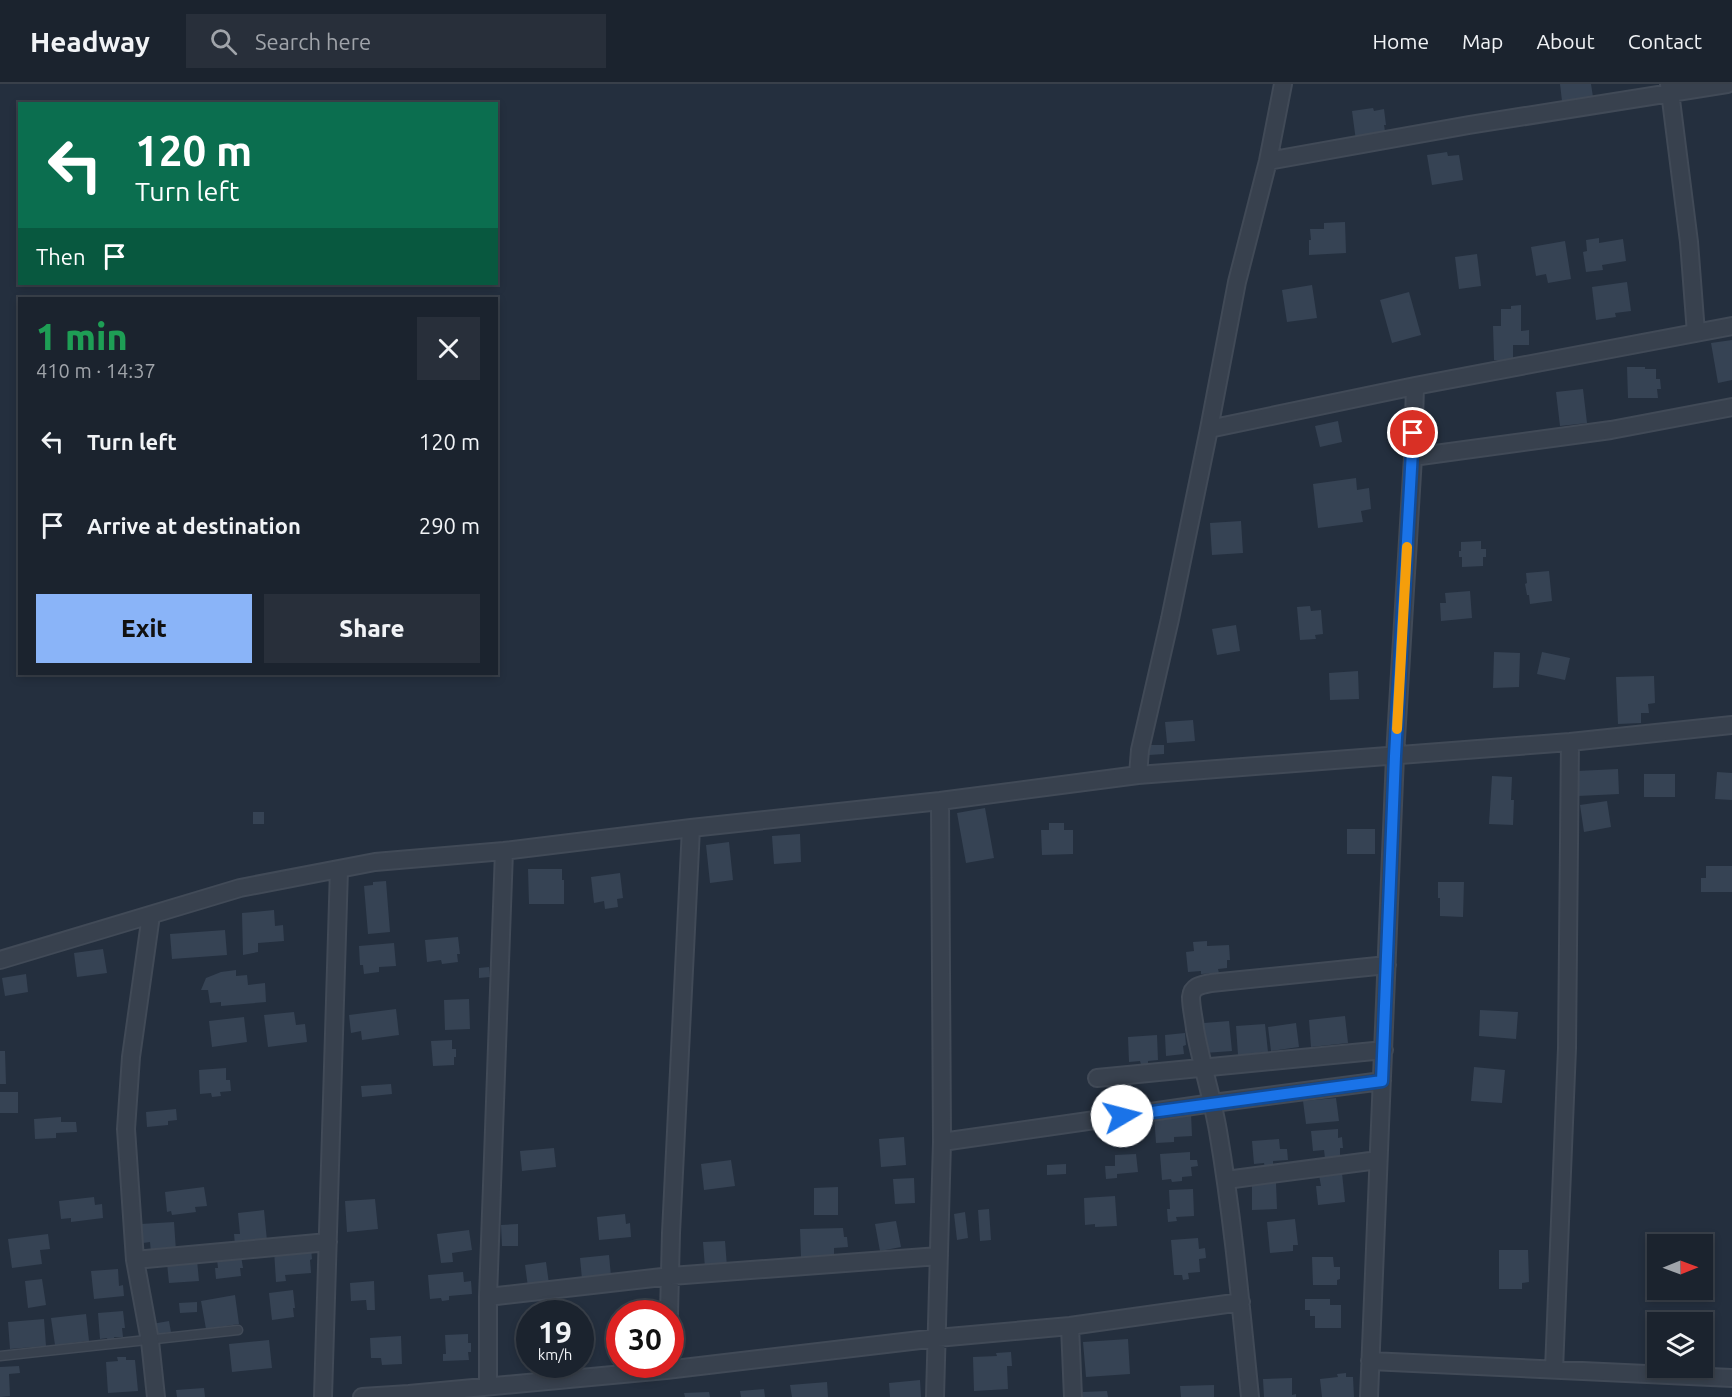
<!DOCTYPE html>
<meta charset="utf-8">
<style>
:root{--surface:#1b232e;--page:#282f3a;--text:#f1f3f6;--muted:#a0a4aa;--line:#39404a;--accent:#8ab4f8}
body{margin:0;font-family:Ubuntu,sans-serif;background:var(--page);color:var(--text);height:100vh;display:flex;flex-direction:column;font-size:22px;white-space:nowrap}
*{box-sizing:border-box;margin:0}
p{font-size:20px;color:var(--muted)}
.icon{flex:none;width:33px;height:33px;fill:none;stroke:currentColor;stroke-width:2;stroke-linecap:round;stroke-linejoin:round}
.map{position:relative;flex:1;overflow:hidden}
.drawer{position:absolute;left:18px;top:213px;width:480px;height:378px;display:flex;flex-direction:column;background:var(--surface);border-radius:0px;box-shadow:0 3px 9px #0003,0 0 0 2px var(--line)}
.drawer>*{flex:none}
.top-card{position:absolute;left:18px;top:18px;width:480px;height:183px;border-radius:0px;box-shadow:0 3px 9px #0003,0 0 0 2px var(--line);background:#0b6e4f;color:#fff;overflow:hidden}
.needle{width:39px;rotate:89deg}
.controls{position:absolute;left:1647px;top:1150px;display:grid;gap:12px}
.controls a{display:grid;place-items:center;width:66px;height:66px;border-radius:0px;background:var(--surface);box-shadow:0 3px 9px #0003,0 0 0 2px var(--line);font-size:30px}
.speed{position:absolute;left:516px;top:1216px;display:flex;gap:12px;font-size:30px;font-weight:700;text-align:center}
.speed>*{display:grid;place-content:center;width:78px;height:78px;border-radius:50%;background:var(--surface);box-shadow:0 3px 9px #0003,0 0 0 2px var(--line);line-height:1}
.speed small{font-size:15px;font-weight:400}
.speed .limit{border:9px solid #d22;background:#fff;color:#111}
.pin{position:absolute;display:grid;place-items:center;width:51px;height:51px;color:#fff;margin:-26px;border:3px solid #fff;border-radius:50%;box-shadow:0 2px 6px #0007}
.me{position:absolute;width:66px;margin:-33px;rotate:82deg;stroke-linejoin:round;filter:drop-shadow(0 0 4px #0008)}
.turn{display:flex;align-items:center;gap:21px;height:126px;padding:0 18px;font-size:27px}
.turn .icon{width:78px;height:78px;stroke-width:2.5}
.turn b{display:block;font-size:42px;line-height:51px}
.then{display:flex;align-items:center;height:57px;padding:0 18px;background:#0003;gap:12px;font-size:22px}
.round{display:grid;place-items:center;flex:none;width:63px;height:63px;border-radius:0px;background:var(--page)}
.headline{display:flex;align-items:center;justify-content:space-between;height:102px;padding:0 18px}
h1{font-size:36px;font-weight:800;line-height:45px;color:#1e9e55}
.button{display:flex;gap:12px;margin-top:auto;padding:12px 18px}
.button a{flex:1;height:69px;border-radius:0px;background:var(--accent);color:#111;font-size:24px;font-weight:800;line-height:69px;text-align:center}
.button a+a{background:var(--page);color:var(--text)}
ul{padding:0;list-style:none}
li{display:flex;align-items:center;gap:18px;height:84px;padding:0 18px}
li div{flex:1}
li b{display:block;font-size:22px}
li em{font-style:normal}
header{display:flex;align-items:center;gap:36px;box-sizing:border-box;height:84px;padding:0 30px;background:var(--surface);border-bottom:2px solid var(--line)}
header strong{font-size:28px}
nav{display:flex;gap:33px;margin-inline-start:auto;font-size:21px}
.search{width:420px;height:54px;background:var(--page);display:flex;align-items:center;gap:15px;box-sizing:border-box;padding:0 21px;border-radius:0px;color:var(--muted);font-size:22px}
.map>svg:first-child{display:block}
</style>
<header>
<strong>Headway</strong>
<div class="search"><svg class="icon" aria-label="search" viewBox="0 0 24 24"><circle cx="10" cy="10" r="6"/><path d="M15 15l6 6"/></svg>Search here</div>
<nav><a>Home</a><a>Map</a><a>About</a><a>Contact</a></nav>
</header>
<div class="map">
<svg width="1732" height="1313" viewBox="0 0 1732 1313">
<rect width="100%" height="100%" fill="#242f3e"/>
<path fill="#364354" d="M1560,0H1591L1593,13L1562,17Z
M1373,24L1374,27L1384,25L1386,41H1384L1386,53L1356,57L1352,27Z
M1447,68L1448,72L1459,71L1463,96L1432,101L1427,71Z
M1345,138L1346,169L1309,171V156H1311L1310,145H1324V139Z
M1599,154V159L1623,155L1626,177L1602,181L1603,186L1586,188L1583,168L1587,167L1586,156Z
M1565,157L1571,195L1548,199L1546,190L1536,192L1531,163Z
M1477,170L1481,202L1459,205L1455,173Z
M1627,198L1631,227L1615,229L1616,233L1596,236L1592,203Z
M1312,201L1317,234L1287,238L1282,206Z
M1409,208L1421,251L1392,259L1380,216Z
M1521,221V247L1529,246V261H1513V276H1494L1493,242H1501V225H1511V222Z
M1732,256V296L1718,299L1711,259Z
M1627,283H1645V285H1656V295H1660L1661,305H1657L1658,314H1628Z
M1583,305L1587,339L1560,342L1556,308Z
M1338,337L1342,358L1320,363L1315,342Z
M1356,394L1357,406L1369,404L1371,425L1361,427L1363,438L1318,444L1313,400Z
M1241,437L1243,469L1212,471L1210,439Z
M1481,457V465H1486V473H1483V482L1462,483V473H1459V467H1461V458Z
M1549,487L1552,517L1530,520L1529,511H1527L1525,500L1527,499L1526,489Z
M1470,507L1472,534L1441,537L1440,519H1446L1445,509Z
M1310,522L1311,527L1321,526L1323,550L1315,551L1316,555L1300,556L1297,523Z
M1236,541L1240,567L1217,571L1212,545Z
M1494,568L1520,569L1519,603L1493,604Z
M1542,568L1570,574L1565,596L1537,590Z
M1358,587L1359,615L1330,616L1329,589Z
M1654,592L1655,619L1648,620L1649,629H1641V639L1618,640L1616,593Z
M1193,636L1195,657L1167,659L1165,638Z
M1149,661H1164V670L1149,671Z
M1618,685L1619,710L1578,712L1577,687Z
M1717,688L1732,689V716L1715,715Z
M1644,690H1675V713H1644Z
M1492,692L1512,693L1511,716H1514L1513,741L1489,740Z
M1607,717L1611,743L1584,748L1580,721Z
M985,724L994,774L966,779L957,729Z
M253,728H264V740H253Z
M1049,739H1064V746H1073V770L1042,771L1041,746H1049Z
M1347,745H1375V770H1347Z
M800,750L801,778L774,780L772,752Z
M729,758L733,796L710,799L706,761Z
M1706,782H1732V808H1701V794H1706Z
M528,785H562V796H564V820H529Z
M620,789L623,814L617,815L618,823L605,825L604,817L594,819L591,793Z
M386,797L390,848L368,850L364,802L373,801V798Z
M1438,798H1464L1463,833L1440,832V814H1438Z
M274,826L275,842L283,841L284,857L258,859V868L243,871L242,829Z
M225,846L227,871L172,875L170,850Z
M458,853L460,870H457L458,878L442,880L441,876L427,878L425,856Z
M1207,857V862L1229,861L1230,876H1227V884L1218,885L1219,889L1201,890V887L1188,888L1186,868L1194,867L1193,858Z
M394,859L396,882L379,883V888L364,890L363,881H360L359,862Z
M103,865L107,889L77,893L74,869Z
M489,883L490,893L479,894V884Z
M236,886V892L247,891L248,901L265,899L266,918L221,922V918L210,919L208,906H201L206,894L221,888Z
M26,890L28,908L5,912L2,894Z
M469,915L470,945L445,946L444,916Z
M396,925L399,951L362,956L361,947L351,949L349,931Z
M1480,926L1518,928L1516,955L1479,952Z
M294,928L296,941L305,940L307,958L268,963L264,931Z
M1345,932L1348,959L1311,963L1309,936Z
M244,933L247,958L212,963L209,937Z
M1229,937L1232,967L1204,969L1198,944H1204V939Z
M1296,939L1299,963L1271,967L1268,943Z
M1265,940L1268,968L1238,971L1236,942Z
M1185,949L1186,961L1183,962L1184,970L1166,972L1165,951Z
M1157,951L1158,976L1148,977V980H1141L1140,977L1129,978L1128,953Z
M452,956V965H456V973H454V981L433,982L431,957Z
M0,967H5L6,1000H0Z
M1474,983L1505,986L1502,1019L1471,1017Z
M226,984V996H230L231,1007L220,1008L221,1012L212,1013L211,1009L200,1010L199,986Z
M391,1000L392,1010L362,1013L361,1002Z
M0,1008H18V1029H0Z
M1336,1014L1339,1037L1306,1040L1303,1017Z
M176,1025L177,1036L168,1037V1041L147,1043L146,1028Z
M1191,1029L1192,1052L1174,1053V1058L1156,1059L1154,1031Z
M61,1033V1038H76L77,1048L56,1049V1054L35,1055L34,1035Z
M1338,1045V1054L1342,1053L1343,1064H1340V1072L1325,1074L1324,1066L1313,1067L1311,1047Z
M904,1053L906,1081L881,1083L879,1055Z
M1279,1055L1280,1065H1287L1288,1076L1273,1077V1083L1265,1084L1264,1079L1254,1080L1252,1057Z
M554,1064L556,1083L522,1087L520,1067Z
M1190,1068V1076H1197L1198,1082L1191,1083L1192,1092L1182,1093V1097L1172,1098L1171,1095L1162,1096L1160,1070Z
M1136,1070L1138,1088L1117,1090V1094L1106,1095L1105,1082H1115V1071Z
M731,1076L735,1102L704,1106L701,1080Z
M1066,1080V1090L1047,1091V1081Z
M1342,1089L1345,1118L1318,1121L1316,1102H1321L1319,1091Z
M914,1094L915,1119L895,1120L893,1095Z
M1276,1099L1277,1125L1252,1126V1100Z
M204,1103L207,1122L195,1123L196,1128L172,1131L171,1127L167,1128L165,1108Z
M838,1103V1131H814V1104Z
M1193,1105L1194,1132L1176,1133L1177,1137L1168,1138L1167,1125H1170L1169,1106Z
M1115,1112L1117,1142L1095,1143V1140L1085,1141L1084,1114Z
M94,1113L95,1121L102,1120L103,1134L71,1138V1134L61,1135L59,1117Z
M375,1115L378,1145L347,1148L345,1117Z
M989,1125L991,1156L980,1157L978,1126Z
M264,1126L267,1157L235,1161L234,1150H240L238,1129Z
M965,1128L968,1154L957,1156L954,1130Z
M625,1130L626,1140L630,1139L631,1153L599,1156L597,1133Z
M1295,1135L1298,1161H1293V1167L1270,1169L1267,1138Z
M896,1137L901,1163L880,1167L875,1140Z
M174,1138L176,1167L151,1169L150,1158L143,1159L141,1140Z
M518,1140V1162H502L501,1141Z
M843,1144L844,1153H847L848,1163L834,1164V1172L801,1173L800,1145Z
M469,1146L472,1166L452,1169L453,1178L441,1179L437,1150Z
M48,1150L50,1165L40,1166L42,1180L12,1184L8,1155Z
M1198,1154L1199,1165L1205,1164L1206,1174L1199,1175L1200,1188L1188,1189L1189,1195L1183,1196L1182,1191H1174L1171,1156Z
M725,1157L727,1183L705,1184L703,1158Z
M311,1164L312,1175L310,1176L311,1189L285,1191L286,1197L276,1198L274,1166Z
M1499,1166H1528L1529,1198L1522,1199V1205H1499Z
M609,1171L611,1192L582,1195L580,1174Z
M241,1172L243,1184H240L241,1192L216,1195L215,1184H218L217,1175Z
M1312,1173H1333L1334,1183H1340V1195L1337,1196V1201H1313Z
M197,1176L199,1197L169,1199L167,1179Z
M546,1178L549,1200L528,1203L525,1181Z
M118,1185L119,1202L123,1201L124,1212L94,1215L91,1187Z
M463,1188L464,1198L471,1197L472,1210L449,1212V1216L442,1217L441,1214L430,1215L428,1191Z
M42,1195L46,1221L28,1224L25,1197Z
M374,1197L375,1226H367L366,1216L351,1217L350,1199Z
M293,1206L295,1224H293L294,1233L272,1236L269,1209Z
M235,1211L239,1240L206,1245L201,1217Z
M1305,1215H1330V1221H1341V1244H1315V1232H1310V1226H1305Z
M197,1218V1228L180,1229L179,1219Z
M123,1227L125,1244H122L123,1253H114L115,1256L108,1257L107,1254L100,1255L98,1229Z
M86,1230L89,1257L55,1261L51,1234Z
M612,1231H620V1261H614Z
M44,1235L46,1262L10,1265L8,1238Z
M169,1237L171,1248L153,1251L152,1240Z
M468,1250V1259H471V1268H468L469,1276L443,1277V1270H446L445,1251Z
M401,1252L402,1280L382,1281L381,1274H371L370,1254Z
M1128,1255L1130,1290L1086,1293L1083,1258Z
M269,1256L272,1284L232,1288L229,1260Z
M1011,1268L1012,1282H1007L1008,1305L974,1307L973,1273L997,1272L996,1269Z
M117,1273H126V1276H135L138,1307L108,1309L106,1278L118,1277Z
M19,1282L20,1289L9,1290L10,1312L0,1313V1283Z
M1346,1289V1293H1353L1354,1313H1322L1320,1295L1338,1293L1337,1290Z
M1292,1294V1311L1296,1310V1313H1264L1263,1295Z
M920,1296L921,1313H890L889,1299Z
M827,1298L828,1313H792L790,1301Z
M1214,1301V1313H1181L1180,1302Z
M204,1304L205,1313H177L176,1306Z
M764,1305L765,1313H741L740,1307Z
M1107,1307L1108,1313H1083V1308Z
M709,1308L710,1313H685L684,1309Z"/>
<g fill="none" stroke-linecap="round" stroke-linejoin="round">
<defs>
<path id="lane" d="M0,1272L238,1246"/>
<path id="street" d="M1669,0L1689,158L1696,249
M1268,77L1469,41L1727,0
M1209,345L1415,302L1732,242
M1413,373L1611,346L1732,323
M1138,691L1140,666L1170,535L1209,345L1237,198L1268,77L1283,0
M151,831L131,973L126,1045L135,1176L150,1257L156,1313
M0,876L240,804L375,778L504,767L691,744L940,717L1138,691L1570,658L1732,641
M1097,994L1384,966
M942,1058L1213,1019L1382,997
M1226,1096L1378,1076
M135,1176L328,1158
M488,1213L671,1192L939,1172
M669,1230L671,1149L691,744
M1070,1242L1073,1313
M1370,1277L1732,1294
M1554,1286L1567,964L1570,658
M488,1302V1213L504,767
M323,1313L339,785
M362,1313L409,1310L666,1286L937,1254L1070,1242L1241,1218
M935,1313L942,1058L940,717
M1250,1313C1241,1224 1233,1135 1218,1047C1212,1012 1201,979 1195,945C1194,934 1191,924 1191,913C1192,902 1201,901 1211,899L1387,881
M1369,1313L1395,672L1413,373L1415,302"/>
</defs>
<use href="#lane" stroke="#414a57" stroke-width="11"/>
<use href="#street" stroke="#414a57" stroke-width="20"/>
<use href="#lane" stroke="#38414e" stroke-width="8"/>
<use href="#street" stroke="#38414e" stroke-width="16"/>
</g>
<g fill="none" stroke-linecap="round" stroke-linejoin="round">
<defs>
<path id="route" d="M1122,1032L1382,997L1395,672L1413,349"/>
</defs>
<use href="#route" stroke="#114b97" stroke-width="15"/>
<use href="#route" stroke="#1a73e8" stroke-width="10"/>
<path stroke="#f59e0b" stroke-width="10" d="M1397,645L1407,463"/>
</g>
</svg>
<div class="controls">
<a><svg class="needle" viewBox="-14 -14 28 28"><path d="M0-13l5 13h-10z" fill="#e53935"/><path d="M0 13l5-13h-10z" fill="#a0a4aa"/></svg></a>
<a><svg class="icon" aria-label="layers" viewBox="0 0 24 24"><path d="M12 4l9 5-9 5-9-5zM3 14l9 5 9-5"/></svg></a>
</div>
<div class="speed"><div>19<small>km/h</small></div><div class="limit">30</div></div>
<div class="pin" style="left:1413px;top:349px;background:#d93025"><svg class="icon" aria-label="arrive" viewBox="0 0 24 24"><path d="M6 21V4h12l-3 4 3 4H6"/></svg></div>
<svg class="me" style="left:1122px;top:1032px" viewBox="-20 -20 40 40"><circle r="19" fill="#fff"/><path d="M0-13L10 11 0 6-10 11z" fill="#1a73e8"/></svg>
<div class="top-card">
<div class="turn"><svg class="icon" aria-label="left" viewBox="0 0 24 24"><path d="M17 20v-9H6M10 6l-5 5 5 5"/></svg><div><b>120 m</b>Turn left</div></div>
<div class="then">Then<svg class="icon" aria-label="arrive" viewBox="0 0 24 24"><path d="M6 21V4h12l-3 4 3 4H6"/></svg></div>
</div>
<section class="drawer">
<div class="headline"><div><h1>1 min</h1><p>410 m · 14:37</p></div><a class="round"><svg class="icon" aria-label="close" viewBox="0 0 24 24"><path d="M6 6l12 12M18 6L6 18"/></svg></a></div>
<ul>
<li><svg class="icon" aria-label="left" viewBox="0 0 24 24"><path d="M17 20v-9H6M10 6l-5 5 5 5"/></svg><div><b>Turn left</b></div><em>120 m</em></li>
<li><svg class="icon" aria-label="arrive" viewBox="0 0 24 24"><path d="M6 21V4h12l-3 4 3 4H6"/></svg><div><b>Arrive at destination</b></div><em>290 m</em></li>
</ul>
<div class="button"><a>Exit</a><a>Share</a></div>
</section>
</div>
